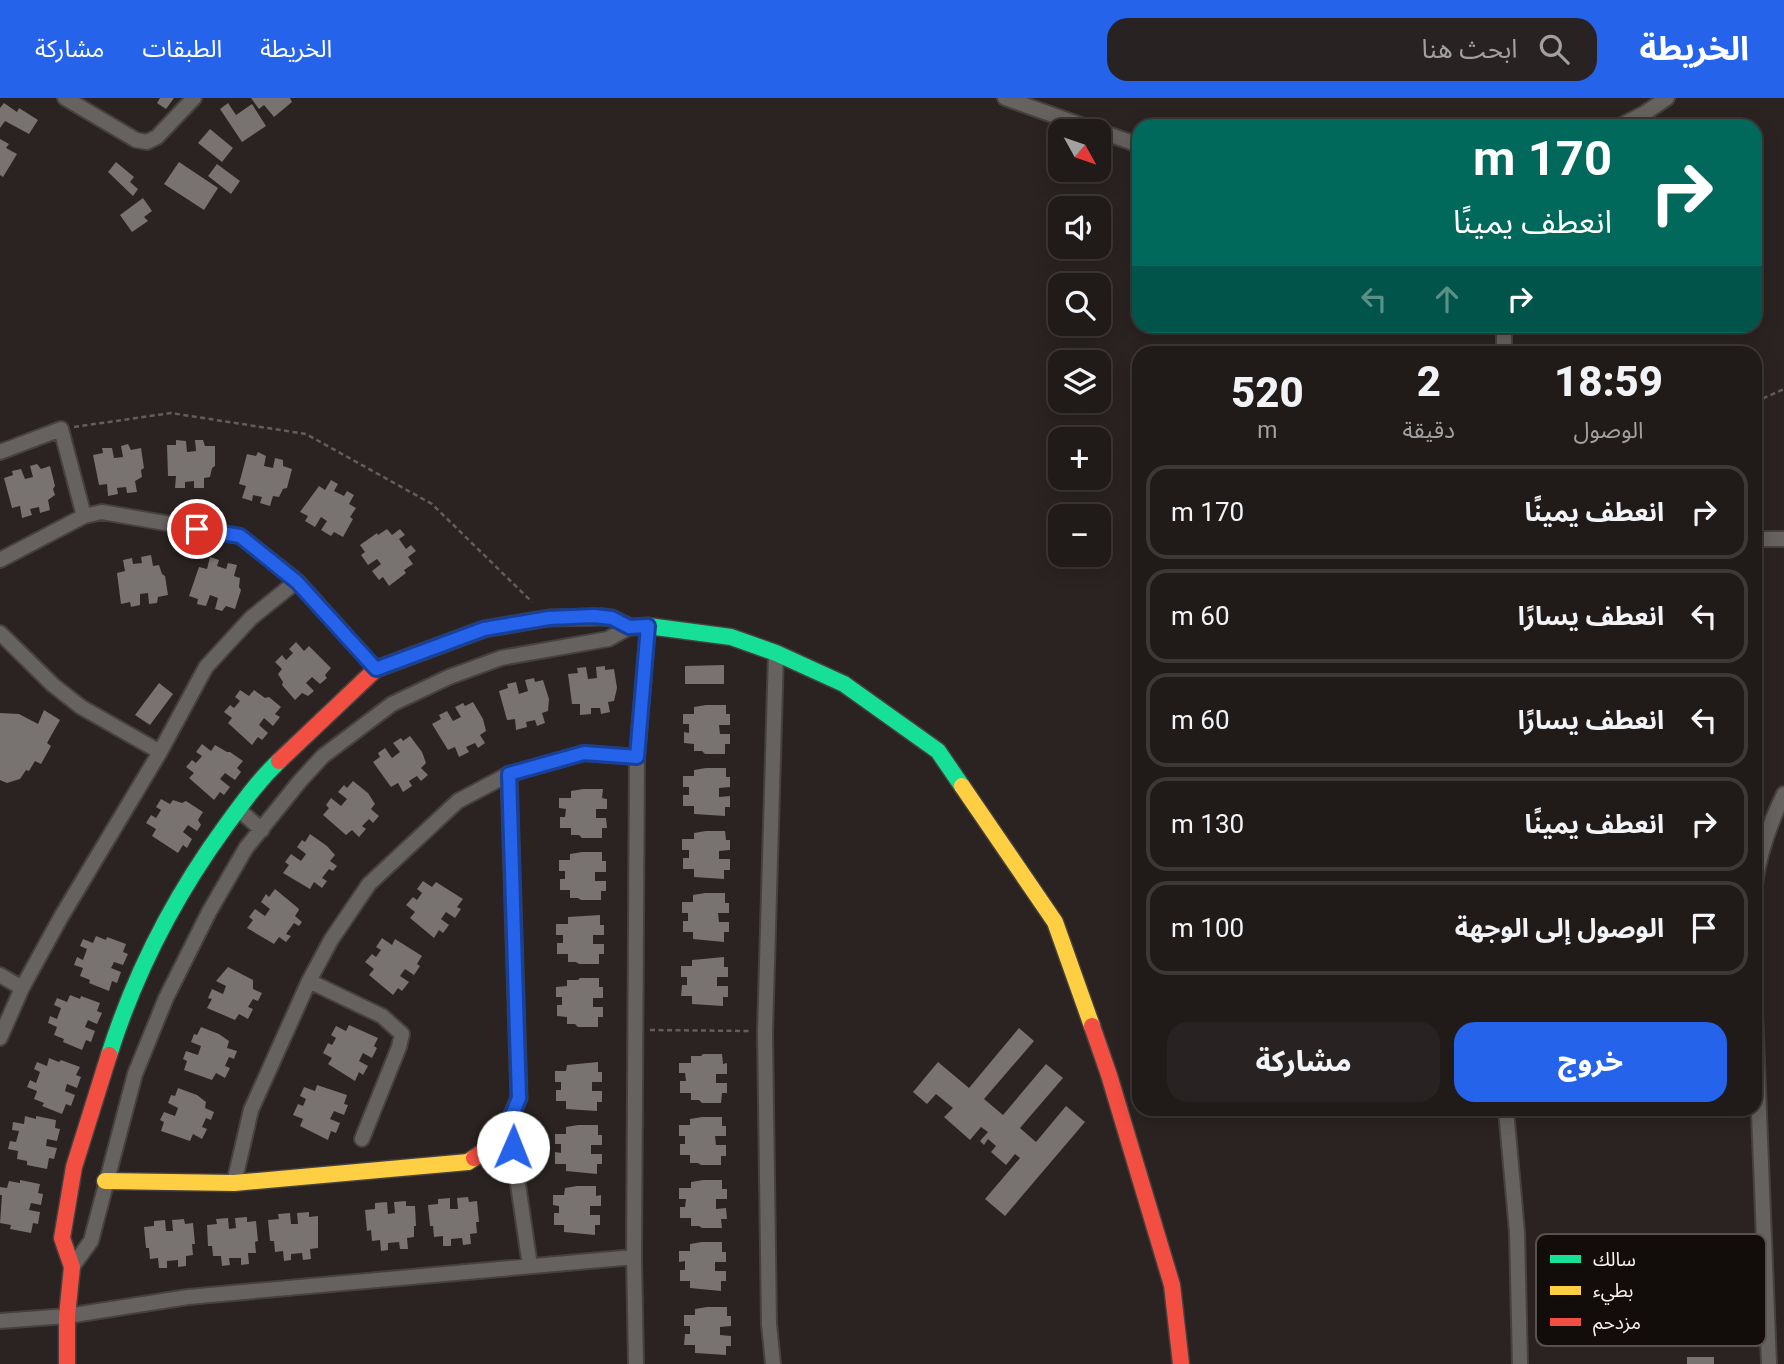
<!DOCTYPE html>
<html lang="ar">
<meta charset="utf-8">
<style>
:root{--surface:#201a19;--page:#282322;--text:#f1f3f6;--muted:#a2a1a2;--line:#3d3838;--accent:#2563eb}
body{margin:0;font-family:Roboto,"Noto Sans Arabic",sans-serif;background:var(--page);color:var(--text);direction:rtl;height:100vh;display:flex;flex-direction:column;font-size:26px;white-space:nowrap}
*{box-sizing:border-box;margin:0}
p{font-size:23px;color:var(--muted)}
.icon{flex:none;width:38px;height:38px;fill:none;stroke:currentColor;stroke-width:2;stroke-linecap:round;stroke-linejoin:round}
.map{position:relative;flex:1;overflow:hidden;direction:ltr}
.drawer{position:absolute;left:1132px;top:248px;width:630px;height:770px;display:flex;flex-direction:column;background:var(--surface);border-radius:21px;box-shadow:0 4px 18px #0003,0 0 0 2px var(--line);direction:rtl}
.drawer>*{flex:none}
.banner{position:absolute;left:1132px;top:21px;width:630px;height:214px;border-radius:21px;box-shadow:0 4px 18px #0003,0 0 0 2px var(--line);direction:rtl;background:#00695c;color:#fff;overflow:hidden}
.needle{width:46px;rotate:130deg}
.controls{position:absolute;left:1048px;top:21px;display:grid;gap:14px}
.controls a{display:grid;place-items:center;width:63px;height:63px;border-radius:14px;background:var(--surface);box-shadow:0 4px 18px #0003,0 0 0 2px var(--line);font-size:35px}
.pin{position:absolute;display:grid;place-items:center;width:60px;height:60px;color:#fff;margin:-30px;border:4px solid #fff;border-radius:50%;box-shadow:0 2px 7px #0007}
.me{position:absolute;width:77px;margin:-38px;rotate:1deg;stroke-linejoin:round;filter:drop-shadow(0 0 5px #0008)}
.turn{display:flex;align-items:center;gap:24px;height:147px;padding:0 35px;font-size:32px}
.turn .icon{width:91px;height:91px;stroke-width:2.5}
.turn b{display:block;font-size:49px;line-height:60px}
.lanes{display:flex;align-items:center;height:66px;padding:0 35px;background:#0003;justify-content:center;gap:35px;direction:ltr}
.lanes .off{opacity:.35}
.eta{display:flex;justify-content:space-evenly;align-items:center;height:119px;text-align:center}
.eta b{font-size:42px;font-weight:800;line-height:49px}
.cta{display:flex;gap:14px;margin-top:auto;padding:14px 35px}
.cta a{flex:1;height:80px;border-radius:21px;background:var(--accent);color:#fff;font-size:28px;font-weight:800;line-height:80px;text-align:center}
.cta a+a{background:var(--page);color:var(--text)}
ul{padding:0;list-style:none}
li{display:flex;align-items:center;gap:21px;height:94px;margin:0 14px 10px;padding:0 21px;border:4px solid var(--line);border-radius:21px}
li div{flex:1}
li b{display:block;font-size:26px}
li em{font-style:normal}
header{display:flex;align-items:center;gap:42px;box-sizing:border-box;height:98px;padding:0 35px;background:var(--accent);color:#fff}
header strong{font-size:33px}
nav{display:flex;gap:38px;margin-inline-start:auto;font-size:24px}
.search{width:490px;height:63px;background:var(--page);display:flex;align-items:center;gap:18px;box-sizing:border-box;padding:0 24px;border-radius:21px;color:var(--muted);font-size:26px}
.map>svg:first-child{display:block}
</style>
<header>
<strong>الخريطة</strong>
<div class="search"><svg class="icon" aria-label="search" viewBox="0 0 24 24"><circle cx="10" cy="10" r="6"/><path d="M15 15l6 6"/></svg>ابحث هنا</div>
<nav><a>الخريطة</a><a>الطبقات</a><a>مشاركة</a></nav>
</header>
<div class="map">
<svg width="1784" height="1266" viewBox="0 0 1784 1266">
<rect width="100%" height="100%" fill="#2a2321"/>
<path fill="#787270" d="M160,0H174L166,11L157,5Z
M251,0H290L292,4L274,19L264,7L259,11Z
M4,5L17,14L19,10L38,22L29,36L5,23L0,30V10Z
M228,5L236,17L252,6L266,28L242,44L220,11Z
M210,31L233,50L222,64L198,45Z
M0,41L9,46L6,50L17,56L3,79L0,77Z
M116,64L134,79L130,84L138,91L133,98L108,74Z
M179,64L218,90L204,112L164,86Z
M217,66L240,83L231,96L208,78Z
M143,100L152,113L144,119L148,123L132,134L120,117Z
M176,342L186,343L187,354L196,353L195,342H203L205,348H215V368L212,370L210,379L204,380V390H194V383L185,384V390H175L176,378H168L167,347H176Z
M128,346L131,352L141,350L144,370L141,372L142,379L135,383L137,394L127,395L126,389L117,390L118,396L108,398L107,386L99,387L93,357L103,355L102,350H112L114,360L123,359L121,348Z
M258,354L266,358L264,368L273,370L275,360L283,362V368L292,371L287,390L283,391L279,399L273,398L270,408L260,405L262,399L253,397L252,403L242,400L246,388L239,386L247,356L256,358Z
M37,366L41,371L50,368L55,388L53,391L55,397L48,402L50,412L40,415L39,409L30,411L32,417L22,420L20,408L12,410L4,380L13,377L12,373L21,371L25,381L33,379L30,368Z
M331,382L338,386L334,393L344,398L347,393L354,397L349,406L356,410L350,419L353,421L343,439L334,434L331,438L321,432L327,423L321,419L315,429L305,423L308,418L300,414L319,388L325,392Z
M387,431L392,437L400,431L405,437L399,441L406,451L411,447L416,453L408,459L413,466L404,472L406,475L389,488L383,479L379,482L372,473L381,466L377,461L368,467L361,457L365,454L360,447L377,435L378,437Z
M151,457L153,468L159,467L162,476L165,478L168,497L158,499L157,505L149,506L148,495L140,496V507L131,509L130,504L121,506L117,475L125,473L123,462L132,460L133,466L142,465L141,459Z
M210,459L219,462L217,468L226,471L228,465L237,467L234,478L240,480L239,489L241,492L235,511L226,508L222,513L215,511L218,500L210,497L206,508L197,506L198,501L189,498L199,469L207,471Z
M296,544L304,553L309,548L331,570L325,577L327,580L320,586L312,579L306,585L314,593L308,598L302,595L295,602L282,587L283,584L278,576L282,571L275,564L282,557L286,562L293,555L289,551Z
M724,567V586H685V568Z
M605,568V572L614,571L617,590L614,603L608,604L610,614L601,616L600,610H591V616L580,617V606H572L568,576L578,575L577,570L586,569L588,581L597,580L596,569Z
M534,580L535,584L543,582L549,601L548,613L542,615L545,625L537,628L535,622L526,624L527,629L516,632L515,621L507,622L499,593L508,590L507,586L516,584L519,596L528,593L525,582Z
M159,585L173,596L150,627L135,617Z
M240,592L249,598L254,592L265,600L269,599L281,609L275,616L280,619L273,628L264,620L259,627L268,635L262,642L258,639L252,647L228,625L232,620L224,614L230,607L234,610L240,603L235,599Z
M473,604L483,621L486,633L480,637L485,645L478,650L475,645L466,649L469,654L459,659L455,649L448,652L432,626L441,621L439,617L447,613L453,623L461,619L455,609L463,605L465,608Z
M706,607H726V616H730V627H719L720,636H730V646H725V656H705L702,653H694V646L684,645V634L689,635V626H683V616H694V609Z
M44,612L60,622L47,645L51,648L41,666L35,663L29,673L26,672L20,681L7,685L0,682V615L19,616L38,626Z
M410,638L422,654L426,665L421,670L428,677L421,683L417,678L409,683L412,688L403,694L398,685L391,689L373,664L380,659L378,655L385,650L392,660L400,654L393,645L401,640L403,643Z
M202,646L211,653L215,647L227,654H230L243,663L237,670L241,674L235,682L225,675L220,681L230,689L224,697L220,694L214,702L189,680L194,675L186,669L192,662L196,665L202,658L196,654Z
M706,670H726V679H730V689L719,690V699L730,698V709H725V718L694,716V708H683V697H689V689H683V678H694V672Z
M353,683L368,695L375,706L371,711L379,718L373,725L369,721L362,728L366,731L359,739L352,732L346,737L323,717L329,710L326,707L331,700L341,708L347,701L338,694L344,687L347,690Z
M583,691H603L602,700L607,701V711H596V720H606L607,730H602V740H582L579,737H571V730H560V719H565L566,711L559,710V700H571V693Z
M161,701L170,706L173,702L182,705L186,703L203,714L198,722L201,727L197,733L188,727L183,734L192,741L187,750L183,747L178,755L152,738L156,731L146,725L151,717L156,720L161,712L156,709Z
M706,733H725L726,742H730V752L719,753V761H730V772H724V781L694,779V771H683V760H689V752H682V741H694V735Z
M310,736L327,748L335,757L330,763L337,768L333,773L329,771L322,780L327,783L322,790L314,784L310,791L283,775L289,767L285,764L291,756L301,763L306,756L297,749L302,742L305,744Z
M582,754H602V763H606V774H595V783H606V793H601V802H581L578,800H570V792H560V781H565V773H559V762H570V756Z
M423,783L432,789L436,784L463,801L457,809L461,811L455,820L446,814L441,821L449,827L443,835L439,832L434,840L410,820L415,814L406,807L413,799L417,802L422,795L417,791Z
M275,791L298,810L299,812L295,818L302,824L299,828L294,825L286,836L291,838L286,844L279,839L274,846L247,830L253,822L249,819L255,811L265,818L270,811L261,804L266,796L269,799Z
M705,795H725V805H729V815H718L719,824H729V834H724V844L693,841V834H683V823H688V815H682V804H693V797Z
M600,817V827H604V837H593V846H604V856H599V866H579L576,864H568V856H557V845H563V837H556V826H568V819Z
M96,838L106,842L107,839L126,846L123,854L128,856L123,867L114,864L111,870L121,874L117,885L112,883L109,893L89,885L90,882L80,878L83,870L74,867L77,859L83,862L87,851L80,848L83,841L93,845Z
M382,840L392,847L395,841L422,858L417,866L420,868L414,877L405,871L400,878L409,884L402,893L398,890L393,897L369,877L374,871L365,864L372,856L376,859L381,852L376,849Z
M724,859V869H728V879H717V888H728V899H723V908L692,906V898H681L682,887H687V879H681V868H692V862Z
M228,869L253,882V891L262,895L258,903L253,901L248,909L253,911L248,921L239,916L235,922L207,910L212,901L208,900L212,891L223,896L226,888L216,883Z
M580,880H599V889H603V900H593V909H603V919H598V929H578L575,926H567V919L557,918V907H562V899H556V889L567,888V882H578Z
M70,897L80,901L81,898L100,905L97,913L102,915L97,926L88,922L85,929L95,933L91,944L86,942L82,952L63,944L64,941L54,937L57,929L48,925L50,918L57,921L61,910L54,907L57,900L67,904Z
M349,927L378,940L374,948L377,950L372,960L363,955L359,963L368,968L363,977L359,974L355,983L328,966L332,960L323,955L328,945L332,947L336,940L331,937L336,928L346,933Z
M201,929L219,936L229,943L227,950L237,953L234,961L229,959L225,968L230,970L225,980L216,975L212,982L184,972L187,963L183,961L186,953L198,957L201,948L191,944L194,936L197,937Z
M1019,930L1034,943L984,1001L1003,1017L1046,966L1063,980L1020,1030L1036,1044L1066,1008L1085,1024L1005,1118L985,1101L1020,1060L1015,1056L1006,1067L991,1054L996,1048L988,1041L984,1047L980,1043L988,1034L981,1029L970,1042L944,1019L953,1010L936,996L927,1006L913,994L938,964L969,990Z
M703,956H722L723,966L727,965V976H716V985H727V995H722L721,1005H702L699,1002H691V995H680V983H686L685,975H679V965H691V958H701Z
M49,960L59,964L61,962L80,969L76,977L81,979L77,990L67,986L65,993L75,997L71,1008L66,1006L62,1016L42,1008L44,1005L34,1001L37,993L27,989L30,982L36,985L40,974L34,971L37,964L47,968Z
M598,964V974H602V984H592V993H602V1004H597V1013L566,1011V1003H556V992H561V984H555V973H566L567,967Z
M317,987L347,997L344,1006L348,1007L344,1017L334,1013L330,1021L340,1025L336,1035L331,1033L328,1042L300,1028L303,1021L293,1017L298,1006L303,1008L306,1001L300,998L304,989L315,993Z
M178,990L197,997L206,1004L205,1010L214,1014L211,1022L206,1020L202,1029L207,1031L202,1041L193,1036L190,1043L161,1033L164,1024L160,1022L164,1014L175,1018L178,1010L168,1005L171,997L175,998Z
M25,1018L36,1021V1018L56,1022L55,1030L60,1031L57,1043L47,1041L46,1048L57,1050L54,1061L49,1060L47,1071L27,1067V1063L17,1061L18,1053L8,1051L10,1043L16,1044L19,1033L12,1032L13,1024L24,1026Z
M702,1019H722V1028H726V1038H715L716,1047H726V1058H721V1067H701L698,1065H690V1057H680V1046H685V1038H679V1027H690V1021Z
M578,1027H598V1037H602V1047H591V1056H602V1066H597V1076L566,1073V1066H555V1054L561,1055V1046H555V1036H566V1029Z
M20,1082L40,1086L38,1095L43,1096L41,1107L31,1105L29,1112L40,1114L38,1126L33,1125L31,1135L10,1131L11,1127L0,1125L2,1097H0V1089L7,1090L9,1083L20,1085Z
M703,1082H722V1091H727V1101H716V1111L726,1110L727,1121H721L722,1130H702L699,1128H691V1120H680V1109H685L686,1101H679V1090H691V1084Z
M577,1088H596V1098L601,1097V1108H590V1117H600V1127H595V1137L564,1134V1127H554V1115H559V1108L553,1107V1097H564L565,1090Z
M468,1099L469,1104L477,1103L479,1124H476L477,1135L470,1136L471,1146L463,1147L462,1140L451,1141V1148H443V1138L434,1139L433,1128H430L428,1107L438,1106V1101L450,1100V1111H458L457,1100Z
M406,1103V1108H415L416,1128H414V1139L407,1140L408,1151H400L399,1144L388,1145V1152L381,1153L380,1142L372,1143L371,1132L367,1133L365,1112L375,1111V1105L387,1104L388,1116L395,1115L394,1104Z
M309,1114V1119L318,1118V1150L310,1151L311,1161L303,1162L302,1155L291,1156V1162L284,1163L283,1153L275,1154L274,1143H270L268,1122L279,1121L278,1116L290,1115L291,1126H298L297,1115Z
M247,1119V1124L256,1123L258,1143L255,1144L256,1155H248L249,1166L241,1167V1160H229L230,1167L222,1168L221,1158H213L212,1148H208L207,1127L217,1126L216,1121L228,1120L229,1131L236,1130L235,1120Z
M184,1121L185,1126L193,1125L195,1146H192L193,1157L186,1158V1168L178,1169V1162L167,1163V1170H159L158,1160L150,1161L149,1150H146L144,1129L154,1128V1123L165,1122L166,1133H173L172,1122Z
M702,1144H722V1154H726V1164H715V1173H726V1183H721V1193L690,1190V1183H680V1172H685V1163L679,1164V1153H690V1146Z
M707,1209H727V1218H731V1228L720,1229V1237L731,1238V1248H726V1257L695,1255V1247H684L685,1236H690V1228H684V1217H695V1211Z
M1687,1259H1714V1266H1687Z"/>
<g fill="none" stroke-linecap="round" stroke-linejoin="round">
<defs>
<path id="street" d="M65,0L136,42L147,44L157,39L194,0
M1005,0L1098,33
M1620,28L1645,15L1667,0
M1099,33L1139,47
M1504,228V246L1507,256
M0,354L61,331L84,418
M1755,441H1784
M0,462L84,418L102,414L240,438L297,483L376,571
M0,535L53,587L81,609L160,654
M238,711L262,732
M1755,787C1759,755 1770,725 1784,696
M0,877L22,890
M309,883L382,918L402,936L399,949L362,1041
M1755,915L1769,1266
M0,940L22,890L61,819L160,654L206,569L251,520L297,483
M1506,1012L1517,1134L1520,1266
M509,1025L530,1168
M234,1085L251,1012L309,883L331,842L369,786L458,703L509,676L584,655L637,659
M72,1169L91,1143L135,976L166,900L209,814L246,750L300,683L323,658L392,606L449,579L501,560L608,541L630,529
M0,1223L67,1218L188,1199L634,1159
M636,1266L634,1159L637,659L648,528
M773,1266L769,1226L765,934L776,555"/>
<path id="fast" d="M602,519L612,520L630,529L648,528L731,539L776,555L844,586L938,653L962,688
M109,957C135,875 174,799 225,729C242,706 257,684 279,663"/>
<path id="slow" d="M962,688L1055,824L1092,928
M105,1083L234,1085L468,1064L474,1060"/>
<path id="jam" d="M279,663L376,571L484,531L549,520L602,519
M1092,928L1109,977L1172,1187L1181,1266
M474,1060C503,1041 506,1032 519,1000L509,676
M67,1266V1218L72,1169L62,1140L74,1069L109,957"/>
</defs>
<use href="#street" stroke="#46413f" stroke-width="18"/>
<use href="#fast" stroke="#46413f" stroke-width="19"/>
<use href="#slow" stroke="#46413f" stroke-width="19"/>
<use href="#jam" stroke="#46413f" stroke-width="19"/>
<path stroke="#625e5d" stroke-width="2.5" stroke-dasharray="5 3.5" stroke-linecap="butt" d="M1755,304L1784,291
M74,329L171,315L306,336L432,406L532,504
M650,932L752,933"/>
<use href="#street" stroke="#656260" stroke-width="14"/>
<use href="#fast" stroke="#16e098" stroke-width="16"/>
<use href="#slow" stroke="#ffcf43" stroke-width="16"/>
<use href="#jam" stroke="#f24e42" stroke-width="16"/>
</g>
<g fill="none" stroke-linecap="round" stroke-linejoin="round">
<defs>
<path id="route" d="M197,431L240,438L297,484L376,571L484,531L549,520L594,518L612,520L629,529L648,528L637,659L584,655L509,676L519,1000L509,1025L513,1049"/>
</defs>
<use href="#route" stroke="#184099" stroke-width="18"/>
<use href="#route" stroke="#2563eb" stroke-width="12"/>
</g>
<rect x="1536" y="1136" width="230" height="112" rx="10" fill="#120d0a" stroke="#58524f" stroke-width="2"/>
<rect x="1550" y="1157" width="31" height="8" fill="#16e098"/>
<rect x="1550" y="1188" width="31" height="9" fill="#ffcf43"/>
<rect x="1550" y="1220" width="31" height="8" fill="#f24e42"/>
<g font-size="19" fill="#fbf2ef">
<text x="1593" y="1168">سالك</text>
<text x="1593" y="1199">بطيء</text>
<text x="1593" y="1231">مزدحم</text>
</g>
</svg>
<div class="controls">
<a><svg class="needle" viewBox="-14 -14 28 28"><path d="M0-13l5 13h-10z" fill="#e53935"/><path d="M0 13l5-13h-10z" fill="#a2a1a2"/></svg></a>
<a><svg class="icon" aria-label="sound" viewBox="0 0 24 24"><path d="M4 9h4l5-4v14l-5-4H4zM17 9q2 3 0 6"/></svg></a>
<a><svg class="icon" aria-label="search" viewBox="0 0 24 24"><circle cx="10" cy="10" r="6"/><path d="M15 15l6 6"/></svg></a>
<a><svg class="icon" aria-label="layers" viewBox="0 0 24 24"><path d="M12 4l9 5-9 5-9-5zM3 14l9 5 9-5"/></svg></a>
<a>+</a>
<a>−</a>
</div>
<div class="pin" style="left:197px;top:431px;background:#d93025"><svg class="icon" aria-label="arrive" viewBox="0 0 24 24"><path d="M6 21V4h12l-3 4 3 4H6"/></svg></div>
<svg class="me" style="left:513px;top:1049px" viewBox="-20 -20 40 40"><circle r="19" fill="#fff"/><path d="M0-13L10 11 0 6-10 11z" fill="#2563eb"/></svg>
<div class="banner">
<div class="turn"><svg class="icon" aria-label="right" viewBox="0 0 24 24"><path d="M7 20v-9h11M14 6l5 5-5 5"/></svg><div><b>170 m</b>انعطف يمينًا</div></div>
<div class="lanes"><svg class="icon off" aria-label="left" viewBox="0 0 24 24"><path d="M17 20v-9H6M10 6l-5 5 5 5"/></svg><svg class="icon off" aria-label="ahead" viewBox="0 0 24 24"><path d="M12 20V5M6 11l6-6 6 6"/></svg><svg class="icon" aria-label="right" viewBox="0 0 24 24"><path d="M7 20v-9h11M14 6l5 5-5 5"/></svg></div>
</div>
<section class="drawer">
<div class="eta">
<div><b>18:59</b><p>الوصول</p></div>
<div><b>2</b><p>دقيقة</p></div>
<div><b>520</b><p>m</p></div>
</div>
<ul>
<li><svg class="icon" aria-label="right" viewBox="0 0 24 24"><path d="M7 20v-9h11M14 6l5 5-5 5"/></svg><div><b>انعطف يمينًا</b></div><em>170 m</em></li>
<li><svg class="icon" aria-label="left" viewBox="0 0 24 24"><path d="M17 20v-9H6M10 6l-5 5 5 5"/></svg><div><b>انعطف يسارًا</b></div><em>60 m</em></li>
<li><svg class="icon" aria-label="left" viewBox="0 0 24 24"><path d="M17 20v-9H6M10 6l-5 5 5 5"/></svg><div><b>انعطف يسارًا</b></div><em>60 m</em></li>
<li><svg class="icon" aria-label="right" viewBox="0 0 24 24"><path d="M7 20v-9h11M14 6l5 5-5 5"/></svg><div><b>انعطف يمينًا</b></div><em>130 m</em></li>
<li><svg class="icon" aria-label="arrive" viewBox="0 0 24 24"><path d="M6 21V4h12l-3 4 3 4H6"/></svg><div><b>الوصول إلى الوجهة</b></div><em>100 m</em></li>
</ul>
<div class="cta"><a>خروج</a><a>مشاركة</a></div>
</section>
</div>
